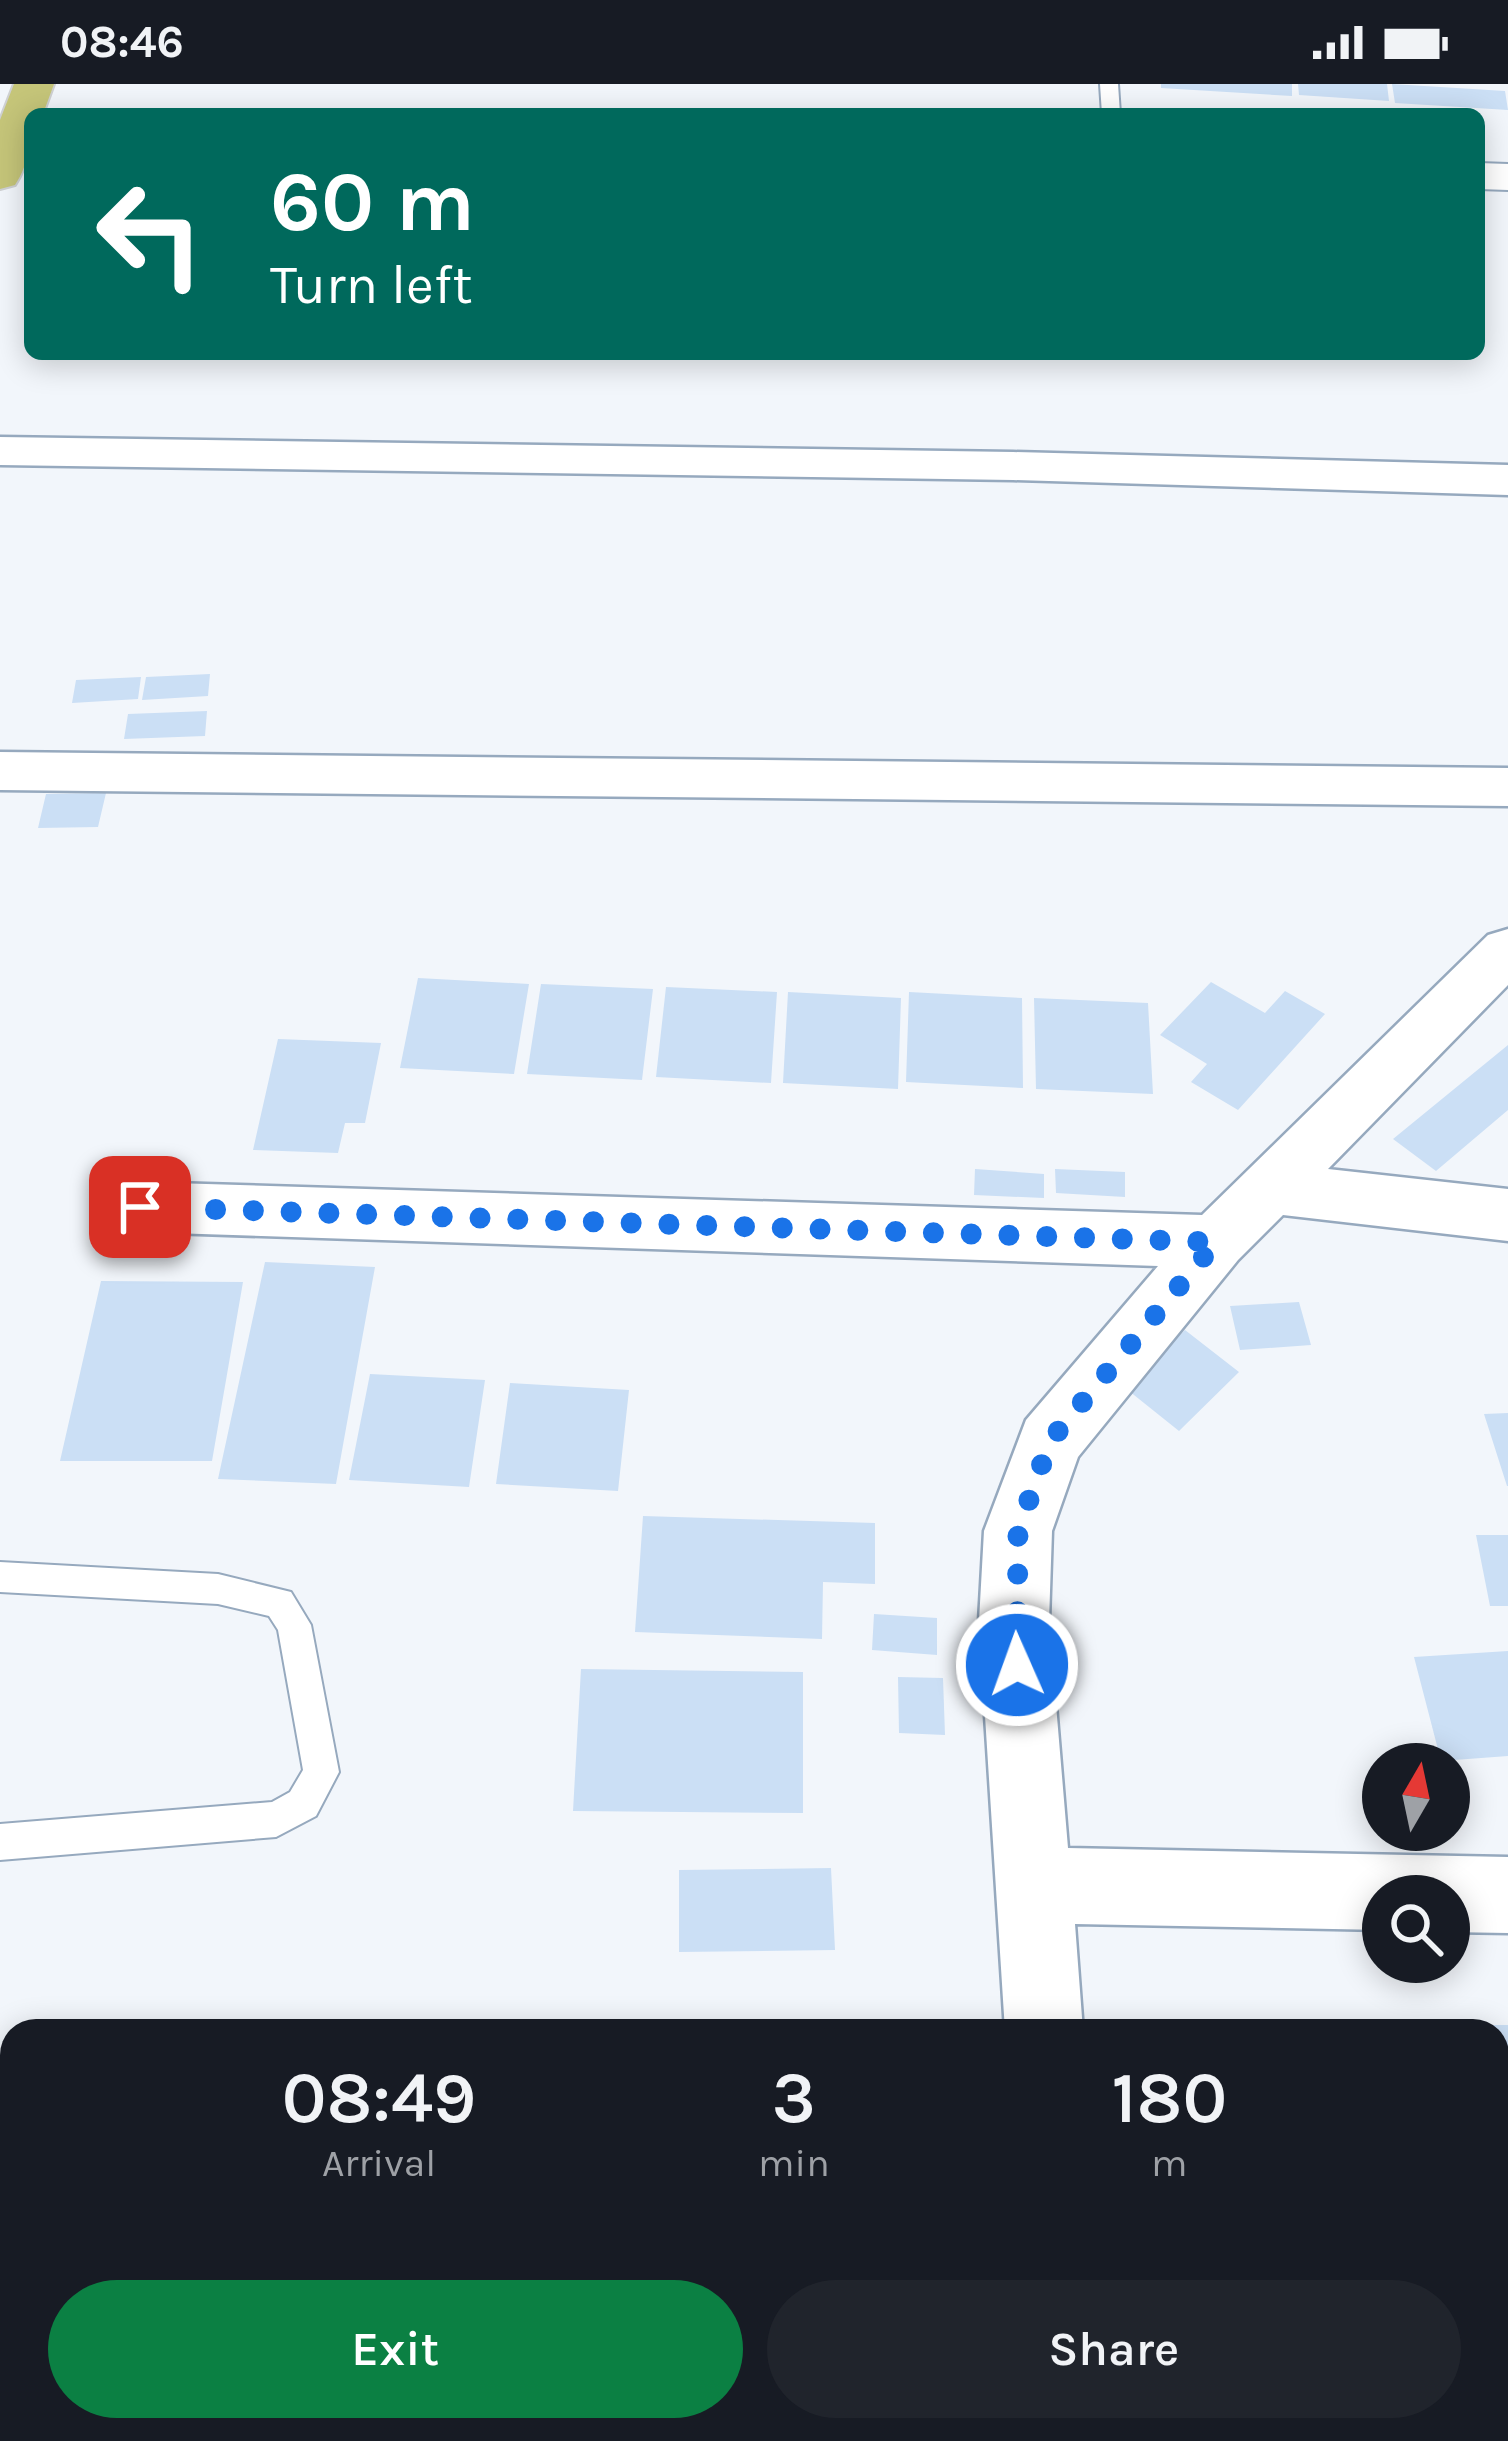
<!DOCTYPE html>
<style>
:root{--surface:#171b24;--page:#20242c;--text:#f1f3f6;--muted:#9ea1a6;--accent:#0b8043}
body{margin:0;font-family:Karla,sans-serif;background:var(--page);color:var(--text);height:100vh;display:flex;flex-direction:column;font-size:45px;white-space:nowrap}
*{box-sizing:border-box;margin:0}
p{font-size:39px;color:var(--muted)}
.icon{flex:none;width:66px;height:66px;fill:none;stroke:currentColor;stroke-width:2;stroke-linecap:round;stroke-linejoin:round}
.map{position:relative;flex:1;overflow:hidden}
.sheet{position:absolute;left:0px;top:1935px;width:1509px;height:423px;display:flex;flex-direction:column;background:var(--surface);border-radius:36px 36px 0 0;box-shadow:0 6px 30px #0003}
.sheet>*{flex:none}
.guide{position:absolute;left:24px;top:24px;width:1461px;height:252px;border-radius:18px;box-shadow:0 6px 30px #0003;background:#00695c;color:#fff;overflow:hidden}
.needle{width:78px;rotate:9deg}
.tools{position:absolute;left:1362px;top:1659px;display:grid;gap:24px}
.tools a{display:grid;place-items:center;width:108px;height:108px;border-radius:50%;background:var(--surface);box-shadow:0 6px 30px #0003;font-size:60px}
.pin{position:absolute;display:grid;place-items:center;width:102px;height:102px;color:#fff;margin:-51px;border-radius:24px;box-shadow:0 6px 18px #0006}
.me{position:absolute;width:132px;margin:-66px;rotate:358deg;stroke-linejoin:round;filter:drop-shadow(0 0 9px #0008)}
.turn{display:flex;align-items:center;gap:42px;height:252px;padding:0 48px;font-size:54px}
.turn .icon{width:156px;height:156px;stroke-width:2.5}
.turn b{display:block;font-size:84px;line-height:102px}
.eta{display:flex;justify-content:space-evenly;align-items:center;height:204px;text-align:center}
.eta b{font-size:72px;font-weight:600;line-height:84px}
.primary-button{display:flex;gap:24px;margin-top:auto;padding:24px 48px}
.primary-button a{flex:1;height:138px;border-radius:72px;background:var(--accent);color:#fff;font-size:48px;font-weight:600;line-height:138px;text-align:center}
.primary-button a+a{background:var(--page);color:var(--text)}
.status{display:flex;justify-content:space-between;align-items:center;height:84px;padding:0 60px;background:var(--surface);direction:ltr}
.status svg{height:33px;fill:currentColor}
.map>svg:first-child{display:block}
</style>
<div class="status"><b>08:46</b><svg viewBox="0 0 49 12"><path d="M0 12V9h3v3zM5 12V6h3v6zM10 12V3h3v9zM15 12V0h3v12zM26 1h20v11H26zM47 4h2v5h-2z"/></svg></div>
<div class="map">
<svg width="1508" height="2357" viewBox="0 0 1508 2357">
<rect width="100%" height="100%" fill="#f2f6fb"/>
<path fill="#cbdff5" d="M1161,0H1292V12L1161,4Z
M1298,0H1387L1389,17L1299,11Z
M1392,0L1505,7L1508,26L1395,19Z
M210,590L208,612L142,616L146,593Z
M141,593L138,615L72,619L76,596Z
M207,627L205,652L124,655L128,630Z
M106,709L98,743L38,744L46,710Z
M418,894L529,900L514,990L400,984Z
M1211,898L1265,929L1285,907L1325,930L1238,1026L1191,998L1207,980L1160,951Z
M541,900L653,905L642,996L527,990Z
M666,903L777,908L771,999L656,993Z
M788,908L901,914L898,1005L783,999Z
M909,908L1022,914L1023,1004L906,998Z
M1034,914L1148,919L1153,1010L1036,1005Z
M278,955L381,959L365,1039H345L338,1069L253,1066Z
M1508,961V1026L1436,1087L1393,1055Z
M975,1085L1044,1090V1114L974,1111Z
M1055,1085L1125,1088V1113L1056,1109Z
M265,1178L375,1183L336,1400L218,1395Z
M101,1197L243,1198L212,1377H60Z
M1299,1218L1311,1261L1240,1266L1230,1222Z
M1185,1246L1239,1288L1179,1347L1124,1303Z
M370,1290L485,1296L469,1403L349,1396Z
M510,1299L629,1306L618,1407L496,1400Z
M1508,1329V1402H1507L1484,1330Z
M643,1432L875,1439V1500L823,1498L822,1555L635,1548Z
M1476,1451H1508V1522H1490Z
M874,1530L937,1534V1571L872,1566Z
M1508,1567V1672L1441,1677L1414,1573Z
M581,1585L803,1588V1729L573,1727Z
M898,1593L943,1594L945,1651L899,1649Z
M831,1784L835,1866L679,1868V1786Z
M1482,1941H1508V2063L1497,2018V1947H1483Z
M12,1991V2346H60L54,2357H0V2012Z
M1498,2245L1508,2278V2357H1332L1329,2346H1497Z"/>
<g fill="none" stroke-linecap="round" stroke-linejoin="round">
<defs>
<path id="service" d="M1100,0H1118L1120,30H1102Z
M0,1478L218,1490L291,1508L311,1541L339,1688L316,1732L276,1753L0,1776V1740L272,1718L290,1708L303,1686L278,1546L269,1532L218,1520L0,1508Z"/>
<path id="minor" d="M0,353L1013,368L1508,381V411L1013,396L0,381Z
M0,668L1508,684V722L0,706Z
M1508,845V901L1328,1085L1508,1105V1157L1283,1131L1238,1176L1078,1373L1052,1447L1049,1537L1068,1764L1508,1773V1849L1449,1848V1812H1383V1846L1075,1840L1083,1947H1005L979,1537L984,1447L1026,1336L1158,1182L140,1148L118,1141L109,1123L118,1105L140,1098L1202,1131L1488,851Z
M1028,2346H1116L1117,2357H1029Z"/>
<path id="tertiary" d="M1479,79L1508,80V106L1479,105Z"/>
<path id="primary" d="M14,0H54L43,30H30C30,56 30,79 15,101L0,105V36Z"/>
</defs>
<use href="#service" stroke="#96a9be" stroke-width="4"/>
<use href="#minor" stroke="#96a9be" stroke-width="5"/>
<use href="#tertiary" stroke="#96a9be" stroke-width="4"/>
<use href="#primary" stroke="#ced0d2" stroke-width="4"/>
<use href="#service" fill="#fff" fill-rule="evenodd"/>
<use href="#minor" fill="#fff" fill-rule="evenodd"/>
<use href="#tertiary" fill="#fff" fill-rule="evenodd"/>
<use href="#primary" fill="#c5c579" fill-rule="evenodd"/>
</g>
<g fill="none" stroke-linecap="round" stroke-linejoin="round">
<path stroke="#1a73e8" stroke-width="21" stroke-dasharray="0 37.8" d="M140,1123L1216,1158L1050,1357L1018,1447L1017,1581"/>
</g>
</svg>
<div class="tools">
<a><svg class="needle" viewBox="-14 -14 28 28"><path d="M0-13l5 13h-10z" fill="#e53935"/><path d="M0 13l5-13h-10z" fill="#9ea1a6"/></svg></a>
<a><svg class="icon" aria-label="search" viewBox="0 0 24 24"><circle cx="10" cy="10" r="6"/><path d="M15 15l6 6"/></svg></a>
</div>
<div class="pin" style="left:140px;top:1123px;background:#d93025"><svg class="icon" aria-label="arrive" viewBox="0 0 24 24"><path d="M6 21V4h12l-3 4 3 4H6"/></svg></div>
<svg class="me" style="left:1017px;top:1581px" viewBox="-20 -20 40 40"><circle r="17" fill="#1a73e8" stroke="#fff" stroke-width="3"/><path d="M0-11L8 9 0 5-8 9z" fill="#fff"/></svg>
<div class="guide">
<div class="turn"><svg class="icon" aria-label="left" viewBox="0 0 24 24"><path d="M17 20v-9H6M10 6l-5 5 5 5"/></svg><div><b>60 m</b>Turn left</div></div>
</div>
<section class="sheet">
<div class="eta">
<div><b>08:49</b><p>Arrival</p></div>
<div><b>3</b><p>min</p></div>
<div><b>180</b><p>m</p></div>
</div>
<div class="primary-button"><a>Exit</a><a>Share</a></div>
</section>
</div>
